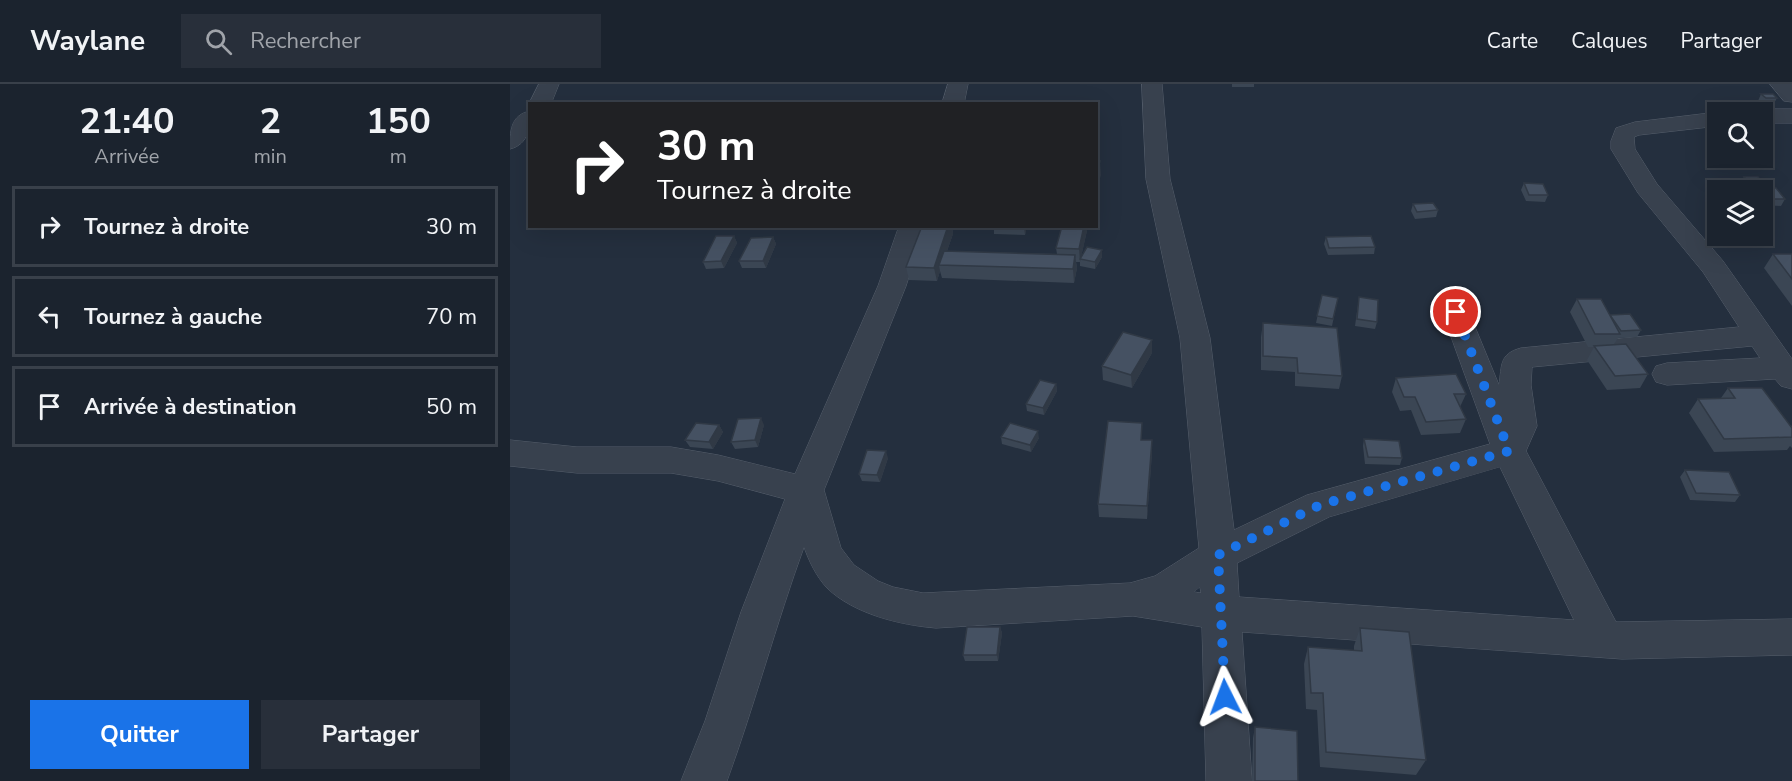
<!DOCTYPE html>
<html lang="fr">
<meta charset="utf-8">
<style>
:root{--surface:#1b232e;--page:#282f3a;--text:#f1f3f6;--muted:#a0a4aa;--line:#39404a;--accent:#1a73e8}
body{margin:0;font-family:"Nunito Sans",sans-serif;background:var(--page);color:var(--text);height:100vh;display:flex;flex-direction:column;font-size:22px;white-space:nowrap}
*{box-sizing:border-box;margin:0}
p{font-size:20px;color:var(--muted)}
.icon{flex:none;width:33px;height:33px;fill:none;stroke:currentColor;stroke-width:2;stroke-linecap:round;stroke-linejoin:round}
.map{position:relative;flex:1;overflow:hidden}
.drawer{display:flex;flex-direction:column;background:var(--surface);width:510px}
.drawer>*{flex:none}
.top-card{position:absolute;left:18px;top:18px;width:570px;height:126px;border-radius:0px;box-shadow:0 6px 24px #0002,0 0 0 2px var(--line);background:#202124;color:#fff;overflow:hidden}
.controls{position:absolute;left:1197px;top:18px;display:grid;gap:12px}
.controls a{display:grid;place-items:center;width:66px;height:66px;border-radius:0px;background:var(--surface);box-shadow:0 6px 24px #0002,0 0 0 2px var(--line);font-size:30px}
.pin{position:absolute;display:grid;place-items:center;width:51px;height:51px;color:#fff;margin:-26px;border:3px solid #fff;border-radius:50%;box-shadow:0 2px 6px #0007}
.me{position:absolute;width:66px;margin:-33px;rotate:357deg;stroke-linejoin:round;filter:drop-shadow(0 0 4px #0008)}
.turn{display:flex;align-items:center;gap:21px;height:126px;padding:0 30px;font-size:27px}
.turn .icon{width:78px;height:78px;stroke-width:2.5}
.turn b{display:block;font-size:42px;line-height:51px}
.eta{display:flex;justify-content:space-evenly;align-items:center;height:102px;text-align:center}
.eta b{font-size:36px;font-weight:700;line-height:42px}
.button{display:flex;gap:12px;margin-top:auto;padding:12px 30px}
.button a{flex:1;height:69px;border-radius:0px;background:var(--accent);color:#fff;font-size:24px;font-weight:700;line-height:69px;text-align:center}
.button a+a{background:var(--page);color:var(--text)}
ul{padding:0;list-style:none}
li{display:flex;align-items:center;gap:18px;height:81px;margin:0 12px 9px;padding:0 18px;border:3px solid var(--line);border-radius:0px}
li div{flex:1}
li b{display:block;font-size:22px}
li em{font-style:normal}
header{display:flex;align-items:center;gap:36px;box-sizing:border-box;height:84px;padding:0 30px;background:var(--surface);border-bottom:2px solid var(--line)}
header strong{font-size:28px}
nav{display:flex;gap:33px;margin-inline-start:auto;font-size:21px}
.search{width:420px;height:54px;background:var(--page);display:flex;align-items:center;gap:15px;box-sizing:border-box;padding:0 21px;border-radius:0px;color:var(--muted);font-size:22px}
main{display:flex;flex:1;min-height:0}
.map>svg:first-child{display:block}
</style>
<header>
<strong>Waylane</strong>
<div class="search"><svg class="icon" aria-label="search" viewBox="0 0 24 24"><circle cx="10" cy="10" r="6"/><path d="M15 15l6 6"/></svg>Rechercher</div>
<nav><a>Carte</a><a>Calques</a><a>Partager</a></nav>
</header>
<main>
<section class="drawer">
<div class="eta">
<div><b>21:40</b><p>Arrivée</p></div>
<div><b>2</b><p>min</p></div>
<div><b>150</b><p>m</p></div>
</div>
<ul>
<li><svg class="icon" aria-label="right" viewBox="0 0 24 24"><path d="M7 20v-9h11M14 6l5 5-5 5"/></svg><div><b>Tournez à droite</b></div><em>30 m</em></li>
<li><svg class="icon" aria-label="left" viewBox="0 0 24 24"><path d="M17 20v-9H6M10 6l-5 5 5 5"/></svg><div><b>Tournez à gauche</b></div><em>70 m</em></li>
<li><svg class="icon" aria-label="arrive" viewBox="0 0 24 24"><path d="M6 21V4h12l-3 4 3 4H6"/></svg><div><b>Arrivée à destination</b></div><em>50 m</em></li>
</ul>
<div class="button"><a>Quitter</a><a>Partager</a></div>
</section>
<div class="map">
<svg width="1282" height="697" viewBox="0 0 1282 697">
<rect width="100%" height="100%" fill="#242f3e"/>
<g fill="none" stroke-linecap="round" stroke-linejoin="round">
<defs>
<path id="minor" d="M29,0H49L41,20H19Z
M438,0H458L454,20H432Z
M632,0H652L660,95L700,254L724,446L797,411L980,360L932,228L936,221L946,219L956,221L989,301C992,281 989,270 1011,264L1229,243L1193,188L1128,109L1101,65V57L1106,44L1125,38L1208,28H1209L1208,42L1129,51L1124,53L1125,65L1147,100L1213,177L1282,275V305L1271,302L1265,295L1157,301L1146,298L1142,290L1146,282L1157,279L1250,274L1242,262L1022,283L1021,301L1027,342L1016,367L1106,538L1282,535V571L1112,575L732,548L742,697H696L692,543L623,532L426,544C390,541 344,530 317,504C306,492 299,477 294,463C266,540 245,620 217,697H171L195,637L231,528L275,415L208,397L161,389H67L0,382V356L67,363H161L208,371L285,390L368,202L389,142H415L396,202L314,406L331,464L344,481L368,497L383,503L413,509L620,499L645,492L689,464L670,254L636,95ZM990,383L1064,536L729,513L727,479L819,433ZM690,503L691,509L684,508Z
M1260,0H1282V18L1274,17Z
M1252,25H1282V39H1252V28H1243Z
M20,27C20,43 19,60 0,65C0,48 0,31 20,27Z"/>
</defs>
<use href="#minor" stroke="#565f6c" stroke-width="1"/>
<use href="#minor" fill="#38414e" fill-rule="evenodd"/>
</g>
<path fill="#3b4654" d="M722,0H744V3H722Z
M1251,10L1267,14L1263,21H1252L1248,17Z
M1234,93L1254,102L1253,103L1275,115L1271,122L1253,121L1252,120V106H1235L1230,100Z
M1014,99L1038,111L1035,118L1016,117L1011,106Z
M903,120L928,126L926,133L905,135L901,127Z
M412,142H442L443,150L437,167L547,170L546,164L578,142L571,173H592L585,185L570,182V177V178H566L567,184L564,199L432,194L430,187L427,197L399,196L396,183Z
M484,142H517L515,151L484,150Z
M224,152L227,159L214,184L196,185L193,178Z
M263,153L266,160L256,184H232L229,177Z
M816,153L865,163L864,170L818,171L814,160Z
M1263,170H1282V222L1254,184Z
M812,211L828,214L822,242L806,239Z
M849,213L867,238L865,245L845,242Z
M1067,215L1131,246L1127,253L1108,254L1104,260L1138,290L1130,304L1097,306L1077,276L1084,263H1078L1060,228Z
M753,239L832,292L829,305L785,302V288L751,286V253Z
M642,269L622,304L593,296L592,282Z
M886,294L956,310L950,323L956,335L950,349L911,351L901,326L890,327L882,308Z
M546,300L547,307L534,331L517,327L516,320Z
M1218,304L1282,342V364L1280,362L1277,366L1204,368L1179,329L1188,315L1211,314Z
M209,341L213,348L203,365L180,363L175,356Z
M254,341L248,363L225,365L221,358Z
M491,353L529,354L521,368L492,360Z
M854,355L892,374L890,381L855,380L853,362Z
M632,356H642V369L637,435L589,433L588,420Z
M378,374L370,398L352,397L349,390Z
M1175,386L1230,411L1225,418L1180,416L1170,393Z
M490,543L492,549L488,577H455L453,571Z
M850,544L916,676L906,691L810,683L807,626L796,625L794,580L798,563L844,567V562Z
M745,643L788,697H742L743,654Z"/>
<path fill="#303945" d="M590,77L591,91L586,108V92Z
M438,142H442L443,150L432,181H429L430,187L427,197L424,184Z
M515,142H517L515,151L514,144Z
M574,142H578L570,178L569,165Z
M224,152L227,159L214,184L211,177Z
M263,153L266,160L256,184L253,177Z
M592,166V173L585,185V178Z
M565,171L567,184L564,199L563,185Z
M642,256V269L622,304L621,291Z
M546,300L547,307L534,331L533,324Z
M251,334L254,341L248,363L245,356Z
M209,341L213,348L203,365L199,358Z
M528,347L529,354L521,368L520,361Z
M642,356V369L637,435V422Z
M376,367L378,374L370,398L367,391Z
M490,543L492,549L488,577L487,571Z"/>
<path fill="#455162" stroke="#303945" stroke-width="1.5" d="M1251,10H1263L1267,14H1256Z
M586,77H590L586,92Z
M1234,93H1248L1254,102L1240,101Z
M1014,99L1033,100L1038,111H1019Z
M1248,103L1266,104L1275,115H1258L1252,108V106H1251Z
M923,119L928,126L907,128L903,120Z
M412,142H438L424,184L396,183Z
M484,142H515L514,144H483Z
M552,142H574L569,165L546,164Z
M206,152H224L211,177L193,178Z
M861,152L865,163L819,164L816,153Z
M263,153L253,177H229L241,154Z
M577,163L592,166L585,178L570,175Z
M434,167L565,171L563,185L429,181Z
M1263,170H1282V195Z
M812,211L828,214L823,235L807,232Z
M849,213L868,216L867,238L847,235Z
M1067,215H1091L1110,250H1085Z
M1120,230L1131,246L1111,247L1100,231Z
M753,239L827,244L832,292L788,289L787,274L753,272Z
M613,248L642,256L621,291L592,282Z
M1116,260L1138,290L1105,292L1084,262Z
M946,290L956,310H944L956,335L916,338L905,313H894L886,294Z
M530,296L546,300L533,324L516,320Z
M1218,304H1252L1282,344V353L1214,355L1188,315L1225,314Z
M251,334L245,356L221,358L228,335Z
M598,337L632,339L631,356H642L637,422L588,420Z
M186,339L209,341L199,358L175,356Z
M500,339L528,347L520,361L491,353Z
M854,355L889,357L892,374L858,373Z
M357,366L376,367L367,391L349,390Z
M1175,386L1219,388L1230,411L1186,409Z
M457,543H490L487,571H453Z
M850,544L899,548L916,676L816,668L813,609H801L798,563L852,567Z
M745,643L787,647L788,697H745Z"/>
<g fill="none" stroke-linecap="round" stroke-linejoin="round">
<path stroke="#1a73e8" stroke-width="10" stroke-dasharray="0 18" d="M715,613L708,471L810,421L999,367L946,228"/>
</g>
</svg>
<div class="controls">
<a><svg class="icon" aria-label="search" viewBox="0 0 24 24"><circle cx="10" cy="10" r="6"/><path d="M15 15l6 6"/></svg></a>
<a><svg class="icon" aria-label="layers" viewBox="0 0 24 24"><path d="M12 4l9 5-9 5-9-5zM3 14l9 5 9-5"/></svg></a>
</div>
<div class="pin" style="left:946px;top:228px;background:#d93025"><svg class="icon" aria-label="arrive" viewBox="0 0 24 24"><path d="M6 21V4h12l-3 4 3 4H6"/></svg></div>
<svg class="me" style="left:715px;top:613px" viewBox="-20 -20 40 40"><path d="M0-17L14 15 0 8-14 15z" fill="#1a73e8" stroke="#fff" stroke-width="4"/></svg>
<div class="top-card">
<div class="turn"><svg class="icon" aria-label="right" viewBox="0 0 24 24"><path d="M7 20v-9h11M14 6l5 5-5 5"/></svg><div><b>30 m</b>Tournez à droite</div></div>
</div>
</div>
</main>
